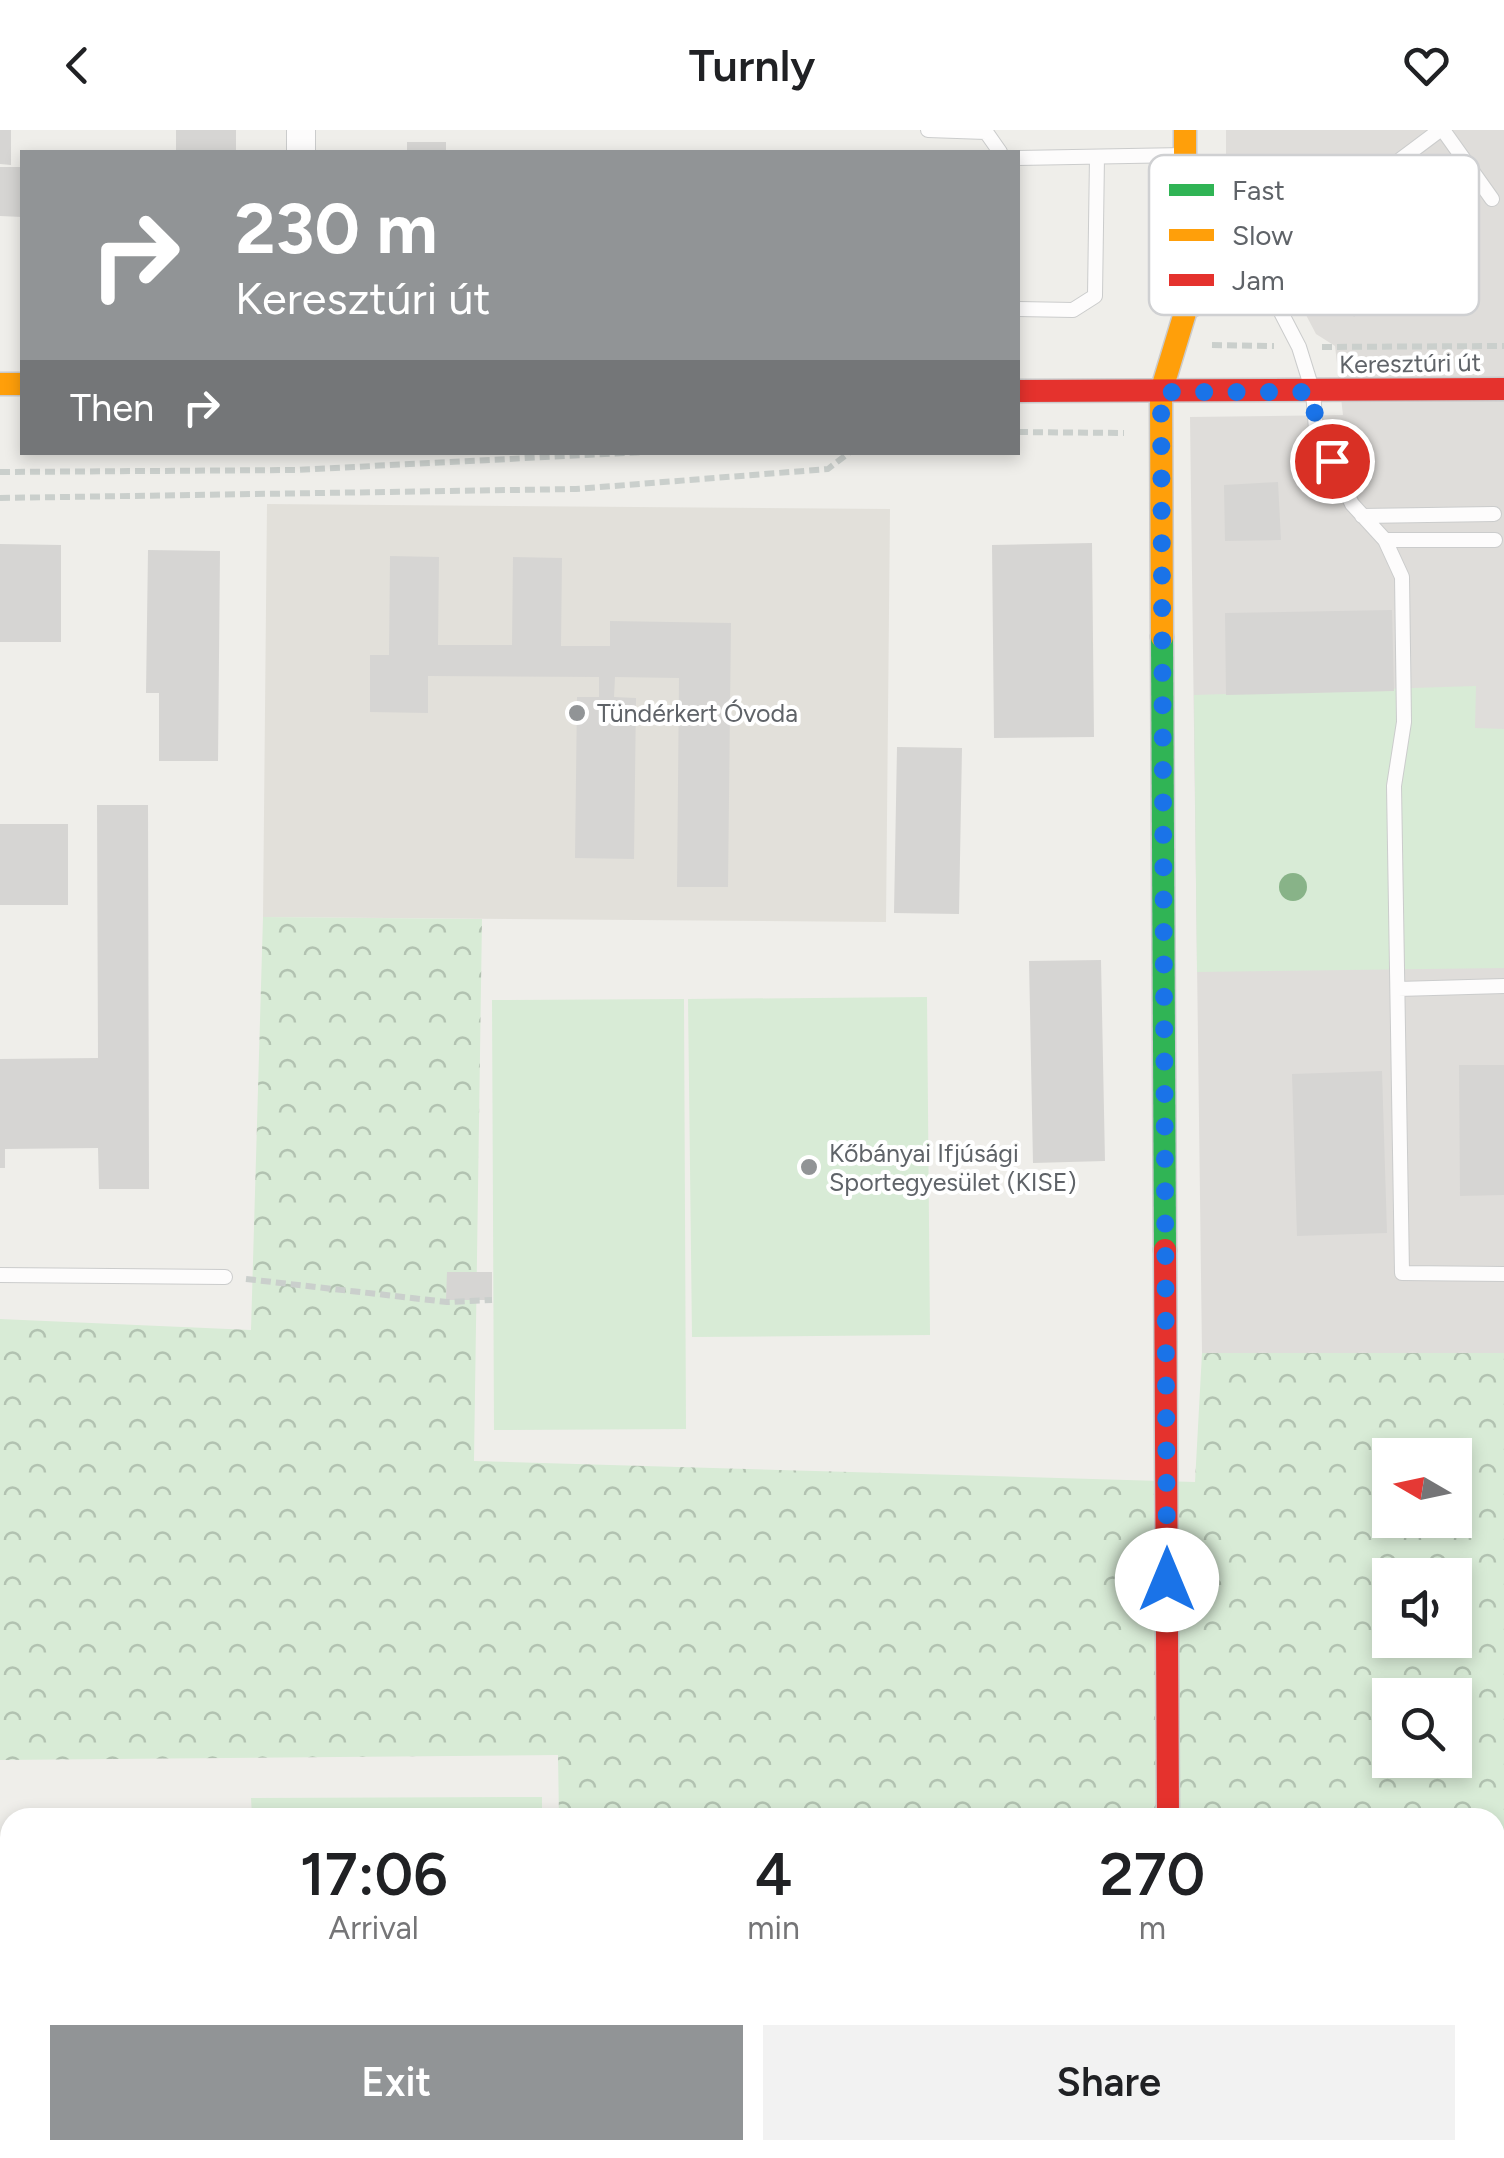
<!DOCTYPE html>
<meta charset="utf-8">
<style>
:root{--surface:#fff;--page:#f2f2f2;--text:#202124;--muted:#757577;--accent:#919496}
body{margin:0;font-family:Figtree,sans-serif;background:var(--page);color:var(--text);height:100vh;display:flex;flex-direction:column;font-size:38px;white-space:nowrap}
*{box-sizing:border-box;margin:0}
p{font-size:32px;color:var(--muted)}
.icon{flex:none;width:55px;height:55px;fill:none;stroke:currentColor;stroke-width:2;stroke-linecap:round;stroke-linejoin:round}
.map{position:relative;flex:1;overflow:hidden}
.details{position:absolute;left:0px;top:1678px;width:1505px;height:352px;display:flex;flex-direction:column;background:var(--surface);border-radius:30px 30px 0 0;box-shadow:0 5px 15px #0003}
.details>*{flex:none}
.guide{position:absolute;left:20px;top:20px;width:1000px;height:305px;border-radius:0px;box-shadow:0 5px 15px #0003;background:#919496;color:#fff;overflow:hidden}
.needle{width:65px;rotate:279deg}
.tools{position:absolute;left:1372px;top:1308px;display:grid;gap:20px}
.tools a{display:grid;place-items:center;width:100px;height:100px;border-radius:0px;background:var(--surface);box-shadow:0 5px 15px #0003;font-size:50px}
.pin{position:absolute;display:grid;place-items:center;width:85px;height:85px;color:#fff;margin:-42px;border:5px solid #fff;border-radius:50%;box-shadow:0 2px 10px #0007}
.me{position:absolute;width:110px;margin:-55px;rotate:0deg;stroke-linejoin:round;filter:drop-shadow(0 0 8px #0008)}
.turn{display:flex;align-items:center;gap:35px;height:210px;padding:0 50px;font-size:45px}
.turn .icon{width:130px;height:130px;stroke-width:2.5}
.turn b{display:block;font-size:70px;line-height:85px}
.then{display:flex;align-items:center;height:95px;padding:0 50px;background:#0003;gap:20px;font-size:38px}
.eta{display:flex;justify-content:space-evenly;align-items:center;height:170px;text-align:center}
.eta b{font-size:60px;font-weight:600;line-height:70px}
.cta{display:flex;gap:20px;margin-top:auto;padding:20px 50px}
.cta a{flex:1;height:115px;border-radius:0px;background:var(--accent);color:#fff;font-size:40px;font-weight:600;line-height:115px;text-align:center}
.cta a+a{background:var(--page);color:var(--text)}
header{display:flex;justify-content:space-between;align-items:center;height:130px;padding:0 50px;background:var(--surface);font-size:45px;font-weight:600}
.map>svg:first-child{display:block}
</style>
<header><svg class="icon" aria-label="back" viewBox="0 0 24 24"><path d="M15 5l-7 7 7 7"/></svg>Turnly<svg class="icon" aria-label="heart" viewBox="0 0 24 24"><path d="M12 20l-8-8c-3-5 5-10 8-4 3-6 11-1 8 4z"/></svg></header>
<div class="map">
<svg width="1504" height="2028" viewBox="0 0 1504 2028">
<defs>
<pattern id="forest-crowns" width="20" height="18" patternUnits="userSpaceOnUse" patternTransform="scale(2.5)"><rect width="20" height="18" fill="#d8ebd6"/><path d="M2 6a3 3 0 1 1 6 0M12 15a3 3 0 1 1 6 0" fill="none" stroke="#b2c2b1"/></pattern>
</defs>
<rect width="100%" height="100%" fill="#efeeea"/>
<path fill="#dfddda" d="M1226,0H1504V1223H1202L1190,287L1343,285L1335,216L1316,204L1295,164L1292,66L1226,57Z"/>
<path fill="#e2e0da" d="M267,374L890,379L886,792L263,787Z
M0,1870H10V2020H194V2028H0Z"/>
<path fill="#d8ebd6" d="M1476,556L1475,598L1504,599V838L1197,842L1194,565Z
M927,867L930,1205L692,1207L688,869Z
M684,869L686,1299L494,1300L492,870Z
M542,1667V1687H252L251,1668Z
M235,2020H534V2028H235Z"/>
<path fill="url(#forest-crowns)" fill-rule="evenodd" d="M263,787L482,789L474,1331L1195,1352L1202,1223H1504V1897L1495,1894V1688H559L558,1625L0,1630V1189L251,1200ZM1390,1325H1455V1390H1390ZM1390,1445H1455V1510H1390ZM1390,1565H1455V1630H1390Z
M566,2020H1195V2028H566Z"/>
<path fill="#d6d5d3" d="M0,0H11V35L0,34Z
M176,0H236V22H176Z
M407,12H446V22H407Z
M0,37H22V87L0,86Z
M1364,87L1468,90L1466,170L1377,168L1354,187L1310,133Z
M1278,352L1281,410L1225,411L1224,355Z
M1092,413L1094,607L994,608L992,415Z
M0,414L61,415V512H0Z
M148,420L220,421L218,631H159V563H146Z
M390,426L439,427L438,515H512L513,427L562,428L561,516H610V491L731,493L728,757H677L679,548L615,547L614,567L636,568L634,729L575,728L577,567H599V547L428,546V583L370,582V525H389Z
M1392,480L1394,561L1226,565L1225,483Z
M897,617L962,618L959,784L894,783Z
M97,675H148L149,1059H99L98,1018L5,1019V1038H0V929L98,928Z
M0,694H68V775H0Z
M1101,830L1105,1031L1033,1033L1029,831Z
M1459,935H1504V1065L1460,1066Z
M1382,941L1387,1103L1297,1106L1292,944Z
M447,1142H492V1170H446Z"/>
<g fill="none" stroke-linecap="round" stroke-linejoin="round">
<defs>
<path id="lane" d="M928,0L986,2L1000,22
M1443,0L1492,69
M1018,28L1184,25
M1259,140L1299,217L1313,262L1316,299L1352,374L1385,410L1402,447L1404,592L1394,656L1402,1143L1504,1144
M1018,179L1073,180L1095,166L1097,27
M1191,181L1238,159L1293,110L1440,0
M1362,386L1494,384
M1385,410H1495
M1398,859L1504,856
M0,1145L225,1147
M0,1844H10"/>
<path id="street" d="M301,0V22"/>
<path id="fast" d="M1162,507L1165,1120"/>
<path id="slow" d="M0,254H22
M1162,507L1161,262L1185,183V0
M1173,2020V2028"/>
<path id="jam" d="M1018,261L1504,259
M1165,1120L1168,1688"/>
</defs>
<use href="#lane" stroke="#cbcccc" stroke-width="16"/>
<use href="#street" stroke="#cbcccc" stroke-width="30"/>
<use href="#fast" stroke="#cacacb" stroke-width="25"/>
<use href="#slow" stroke="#cacacb" stroke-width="25"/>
<use href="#jam" stroke="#cacacb" stroke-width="25"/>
<path stroke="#cacfcc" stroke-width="6" stroke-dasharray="10 5" stroke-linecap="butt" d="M1212,215L1274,216
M1322,217L1504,216
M1018,302L1124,303
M0,342L295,340L643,322
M0,368L576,359L828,339L850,322
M246,1149L447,1172L492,1170
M1344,2020L1349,2028
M1325,2028L1326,2020"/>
<use href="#lane" stroke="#fdfcfc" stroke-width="14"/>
<use href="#street" stroke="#fdfcfc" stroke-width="28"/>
<use href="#fast" stroke="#30b455" stroke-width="22"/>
<use href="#slow" stroke="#ff9f0a" stroke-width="22"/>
<use href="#jam" stroke="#e5322d" stroke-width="22"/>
</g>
<circle fill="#88b388" cx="1293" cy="757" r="14"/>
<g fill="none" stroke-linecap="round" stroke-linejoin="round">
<path stroke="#1a73e8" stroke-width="18" stroke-dasharray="0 32.4" d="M1167,1450L1161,262H1313L1316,299L1332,331"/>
</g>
<g fill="#919496" stroke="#fff" stroke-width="4">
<circle cx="577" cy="583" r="10"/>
<circle cx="809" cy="1037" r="10"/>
</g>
<g text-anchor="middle" stroke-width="8" stroke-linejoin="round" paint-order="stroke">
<g font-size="25" fill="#5f6368" stroke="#fff">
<text transform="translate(1410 233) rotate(-1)" y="9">Keresztúri út</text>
</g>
<g font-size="25" fill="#5f6368" stroke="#fff" text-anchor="start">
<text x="597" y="592">Tündérkert Óvoda</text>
<text x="829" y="1032">Kőbányai Ifjúsági<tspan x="829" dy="29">Sportegyesület (KISE)</tspan></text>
</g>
</g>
<rect x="1149" y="25" width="330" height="160" rx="15" fill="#fff" stroke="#cfd0d2" stroke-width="2.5"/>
<rect x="1169" y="54" width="45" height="12" fill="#30b455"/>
<rect x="1169" y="99" width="45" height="12" fill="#ff9f0a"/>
<rect x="1169" y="144" width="45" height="12" fill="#e5322d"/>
<g font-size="28" fill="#5f6368">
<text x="1232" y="70">Fast</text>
<text x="1232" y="115">Slow</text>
<text x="1232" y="160">Jam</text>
</g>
</svg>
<div class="tools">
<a><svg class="needle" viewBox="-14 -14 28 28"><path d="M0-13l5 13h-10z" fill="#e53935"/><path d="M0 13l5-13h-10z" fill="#757577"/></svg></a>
<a><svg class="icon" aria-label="sound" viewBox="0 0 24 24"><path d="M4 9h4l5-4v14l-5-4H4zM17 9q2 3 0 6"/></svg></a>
<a><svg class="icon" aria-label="search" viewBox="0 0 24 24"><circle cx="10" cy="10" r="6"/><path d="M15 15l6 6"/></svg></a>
</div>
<div class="pin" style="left:1332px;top:331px;background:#d93025"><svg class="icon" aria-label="arrive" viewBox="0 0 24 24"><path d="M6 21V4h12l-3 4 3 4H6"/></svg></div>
<svg class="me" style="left:1167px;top:1450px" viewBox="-20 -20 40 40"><circle r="19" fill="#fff"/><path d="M0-13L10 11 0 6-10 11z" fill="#1a73e8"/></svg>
<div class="guide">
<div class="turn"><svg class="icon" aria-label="right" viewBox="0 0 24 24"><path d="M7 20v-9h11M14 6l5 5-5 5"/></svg><div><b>230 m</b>Keresztúri út</div></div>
<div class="then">Then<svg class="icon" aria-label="right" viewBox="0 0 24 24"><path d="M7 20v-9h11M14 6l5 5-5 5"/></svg></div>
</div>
<section class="details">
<div class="eta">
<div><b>17:06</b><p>Arrival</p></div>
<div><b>4</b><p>min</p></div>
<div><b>270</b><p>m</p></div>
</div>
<div class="cta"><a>Exit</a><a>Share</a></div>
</section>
</div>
